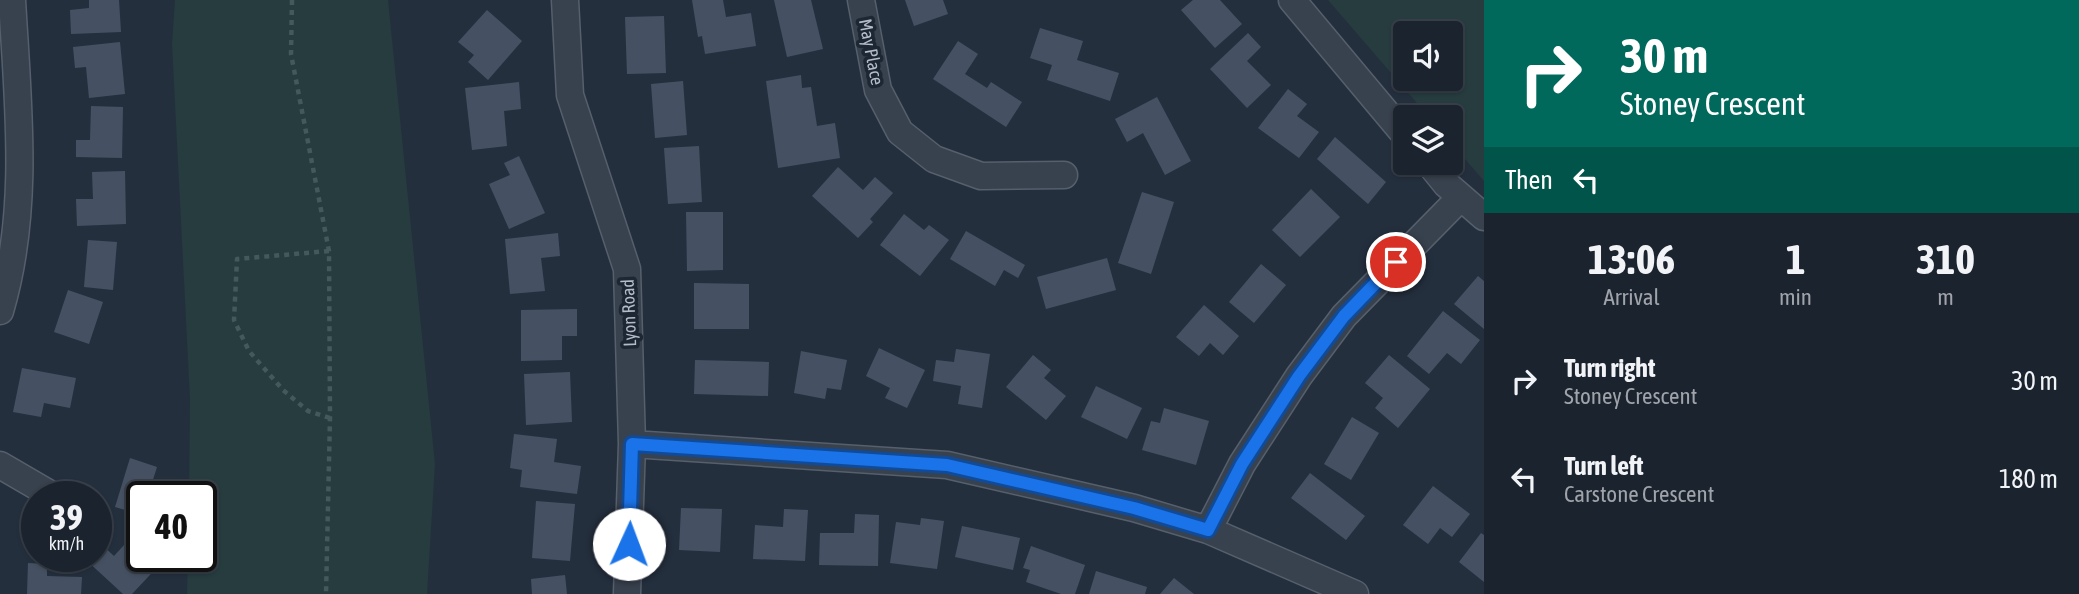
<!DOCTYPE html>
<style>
:root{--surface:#1b232e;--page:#242b36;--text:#f1f3f6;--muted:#a0a4aa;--line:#39404a}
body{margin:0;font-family:"Asap Condensed",sans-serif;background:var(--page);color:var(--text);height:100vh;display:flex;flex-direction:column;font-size:26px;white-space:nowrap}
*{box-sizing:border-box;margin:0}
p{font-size:23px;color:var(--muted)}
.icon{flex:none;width:38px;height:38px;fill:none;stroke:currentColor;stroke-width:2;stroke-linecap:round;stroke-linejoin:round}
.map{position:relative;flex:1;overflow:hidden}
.drawer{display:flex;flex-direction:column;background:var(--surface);width:595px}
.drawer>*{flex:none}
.guide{background:#00695c;color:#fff;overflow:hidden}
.tools{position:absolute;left:1393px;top:21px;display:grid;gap:14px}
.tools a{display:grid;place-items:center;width:70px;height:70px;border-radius:7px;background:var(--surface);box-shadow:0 2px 5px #0004,0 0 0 2px var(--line);font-size:35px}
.speed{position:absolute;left:21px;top:481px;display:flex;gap:14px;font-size:35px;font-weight:700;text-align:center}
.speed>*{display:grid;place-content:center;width:91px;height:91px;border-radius:50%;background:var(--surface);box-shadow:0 2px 5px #0004,0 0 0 2px var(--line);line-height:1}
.speed small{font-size:18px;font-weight:400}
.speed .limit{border:4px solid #111;border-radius:10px;background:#fff;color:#111}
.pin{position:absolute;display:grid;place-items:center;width:60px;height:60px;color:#fff;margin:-30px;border:4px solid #fff;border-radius:50%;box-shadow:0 2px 7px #0007}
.me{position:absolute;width:77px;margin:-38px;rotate:2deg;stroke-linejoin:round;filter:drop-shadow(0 0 5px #0008)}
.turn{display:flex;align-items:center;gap:24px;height:147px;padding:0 21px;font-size:32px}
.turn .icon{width:91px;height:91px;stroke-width:2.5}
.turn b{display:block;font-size:49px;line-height:60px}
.then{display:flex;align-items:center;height:66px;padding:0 21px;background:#0003;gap:14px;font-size:26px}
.eta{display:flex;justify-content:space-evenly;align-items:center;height:119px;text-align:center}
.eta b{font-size:42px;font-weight:700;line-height:49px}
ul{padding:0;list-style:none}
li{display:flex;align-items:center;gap:21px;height:98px;padding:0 21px}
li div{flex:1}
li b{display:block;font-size:26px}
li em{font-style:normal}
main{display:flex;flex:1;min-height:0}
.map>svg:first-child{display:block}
</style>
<main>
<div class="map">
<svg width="1484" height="594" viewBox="0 0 1484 594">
<rect width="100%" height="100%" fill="#242f3e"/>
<path fill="#263c3f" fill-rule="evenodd" d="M175,0H388L435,464L427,594H187L188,557L201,556V497H189L190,399L172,44Z
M1328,0H1484V181L1451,143V117H1429ZM1405,33H1451V79H1405Z"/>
<path fill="#455162" d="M89,0H119L121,32L71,34L70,10L89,8Z
M692,0H723L726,17L751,13L756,46L705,54L702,36L698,37Z
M774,0H811L823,49L787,57Z
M905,0H943L948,14L914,26Z
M1193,0H1220L1242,24L1215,48L1181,10Z
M487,10L522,41L488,80L468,62L474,55L458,42Z
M664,16L666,73L627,74L625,17Z
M1040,28L1083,41L1077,60L1119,73L1110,101L1047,80L1052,65L1030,58Z
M1248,33L1261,47L1247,61L1271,85L1247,108L1210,69Z
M958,41L978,54L965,74L987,88L991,82L1022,102L1006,127L933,79Z
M120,42L125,94L89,98L86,67L75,68L73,47Z
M801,75L802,88L811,87L817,126L835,123L840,158L778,168L766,81Z
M683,81L687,135L655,138L651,84Z
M519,82L521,109L504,111L507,146L472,150L465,88Z
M1288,89L1307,104L1297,116L1319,132L1299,158L1258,128Z
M1157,97L1191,161L1165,175L1143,133L1127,142L1115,119Z
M91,106L123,107L122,158L76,157V140H90Z
M1335,137L1386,182L1368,204L1317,159Z
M699,146L702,202L668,204L664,148Z
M519,156L545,213L509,229L489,184L510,175L504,163Z
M838,167L863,190L875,177L893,193L870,219L873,222L858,238L812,196Z
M125,171L126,224L77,226L76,199H93L92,172Z
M1311,189L1340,217L1300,257L1272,230Z
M1142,192L1174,202L1151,274L1118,263Z
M686,212H723V270L687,271Z
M904,214L924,230L929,225L949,240L920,276L880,245Z
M966,231L1025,265L1018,278L1004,270L995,286L950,259Z
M558,233L560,256L541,258L545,291L510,294L505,239Z
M88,240L117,242L113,290L84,287Z
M1107,258L1116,290L1046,309L1037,277Z
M1261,264L1286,285L1254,323L1229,302Z
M1478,276L1484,281V329L1454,304Z
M694,283L749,284V329H694Z
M68,290L103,302L89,344L54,332Z
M1204,305L1239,336L1223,355L1210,343L1199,356L1176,337Z
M577,309V336H562V360L521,361V310Z
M1443,311L1480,340L1461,364L1447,353L1429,374L1407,356Z
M879,348L925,370L907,408L885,398L890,388L866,376Z
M956,349L990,354L982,408L958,404L961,386L933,381L936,360L954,362Z
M801,351L847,360L841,390L827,388L825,399L794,393Z
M1033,355L1051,370L1044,378L1066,396L1046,420L1006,387Z
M1389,355L1430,389L1398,428L1375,408L1383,398L1365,383Z
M695,360L769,362L768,396L694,394Z
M22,368L76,378L70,408L44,403L41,417L13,412Z
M570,372L572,422L526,425L524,374Z
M1096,386L1142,408L1127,439L1081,417Z
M1164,408L1209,421L1196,465L1142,450L1151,421L1160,423Z
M1352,417L1379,433L1351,480L1324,464Z
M514,434L557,439L554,462L581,466L577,494L520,487L522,470L510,468Z
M130,458L157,467L151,486L167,492L166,497H142V515L115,507Z
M1310,473L1365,516L1346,540L1291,498Z
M1433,486L1470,514L1452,537L1440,528L1428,544L1403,525Z
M536,501L575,504L570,561L532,558Z
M681,508L722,509L720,552L679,550Z
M784,509L808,510L805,561L753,559L755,525L783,527Z
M855,514L879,515L878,566L819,565L820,533H854Z
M921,518L944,521L937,569L890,563L896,522L920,525Z
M962,526L1020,538L1013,570L955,557Z
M135,533L142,540V556H160L164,560L132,594H123L85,559L96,556V547L100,543L114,556Z
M1481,533L1484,535V582L1459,562Z
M1031,546L1085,565L1075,594H1061L1026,582L1030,570L1023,568Z
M28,563L47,564V576L82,577L81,594H27Z
M1096,571L1147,587L1145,594H1089Z
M565,575L567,594H532L531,579Z
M1174,578L1194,594H1160Z"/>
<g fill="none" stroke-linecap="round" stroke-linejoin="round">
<defs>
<path id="minor" d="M565,0L570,95L627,269L632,444L627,594
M861,0L878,90L900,132L934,159L981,176L1064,175
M1292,0L1405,135
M1429,163L1446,184L1484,217
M0,311C30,210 18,104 12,0
M632,444L947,465L1134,508L1208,530L1355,594
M0,465L55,497
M1208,530L1242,464L1299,376L1344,316L1461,197"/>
</defs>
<use href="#minor" stroke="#565f6c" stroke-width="29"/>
<path stroke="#44595c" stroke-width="4.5" stroke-dasharray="5 5" stroke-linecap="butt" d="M292,0L291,54L329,251L330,418L326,594
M329,251L237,259L234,320L249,351L283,390L308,411L330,418"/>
<use href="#minor" stroke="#38414e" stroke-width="26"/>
</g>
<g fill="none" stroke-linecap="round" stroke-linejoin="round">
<defs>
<path id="route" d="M629,544L632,444L947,465L1134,508L1208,530L1242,464L1299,376L1344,316L1396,262"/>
</defs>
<use href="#route" stroke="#114b97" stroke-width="18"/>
<use href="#route" stroke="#1a73e8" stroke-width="12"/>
</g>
<g text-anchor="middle" stroke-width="7" stroke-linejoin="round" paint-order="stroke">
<g font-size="18" fill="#b4bcc9" stroke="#1d2633">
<text transform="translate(871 52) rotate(79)" y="6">May Place</text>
<text transform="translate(629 313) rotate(-92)" y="6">Lyon Road</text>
</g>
</g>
</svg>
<div class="tools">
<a><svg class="icon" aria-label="sound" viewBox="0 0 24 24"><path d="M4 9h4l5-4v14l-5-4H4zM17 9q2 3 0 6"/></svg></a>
<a><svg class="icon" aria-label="layers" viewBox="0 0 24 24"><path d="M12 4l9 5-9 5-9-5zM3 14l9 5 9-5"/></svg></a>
</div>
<div class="speed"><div>39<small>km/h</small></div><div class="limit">40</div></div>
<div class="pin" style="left:1396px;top:262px;background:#d93025"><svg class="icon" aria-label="arrive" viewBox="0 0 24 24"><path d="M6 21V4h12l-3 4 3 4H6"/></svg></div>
<svg class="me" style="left:629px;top:544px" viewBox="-20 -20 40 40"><circle r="19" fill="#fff"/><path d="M0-13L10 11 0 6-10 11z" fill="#1a73e8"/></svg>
</div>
<section class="drawer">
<div class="guide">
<div class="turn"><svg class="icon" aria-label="right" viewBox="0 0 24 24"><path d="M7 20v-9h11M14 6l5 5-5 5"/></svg><div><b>30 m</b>Stoney Crescent</div></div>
<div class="then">Then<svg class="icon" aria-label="left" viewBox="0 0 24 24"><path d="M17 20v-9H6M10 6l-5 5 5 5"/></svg></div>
</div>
<div class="eta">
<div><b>13:06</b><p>Arrival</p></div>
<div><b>1</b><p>min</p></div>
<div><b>310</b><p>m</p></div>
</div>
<ul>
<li><svg class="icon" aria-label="right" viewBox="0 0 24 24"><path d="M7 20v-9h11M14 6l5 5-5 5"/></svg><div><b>Turn right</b><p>Stoney Crescent</p></div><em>30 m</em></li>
<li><svg class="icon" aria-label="left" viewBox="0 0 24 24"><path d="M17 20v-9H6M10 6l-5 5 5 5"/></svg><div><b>Turn left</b><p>Carstone Crescent</p></div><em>180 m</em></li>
</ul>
</section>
</main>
